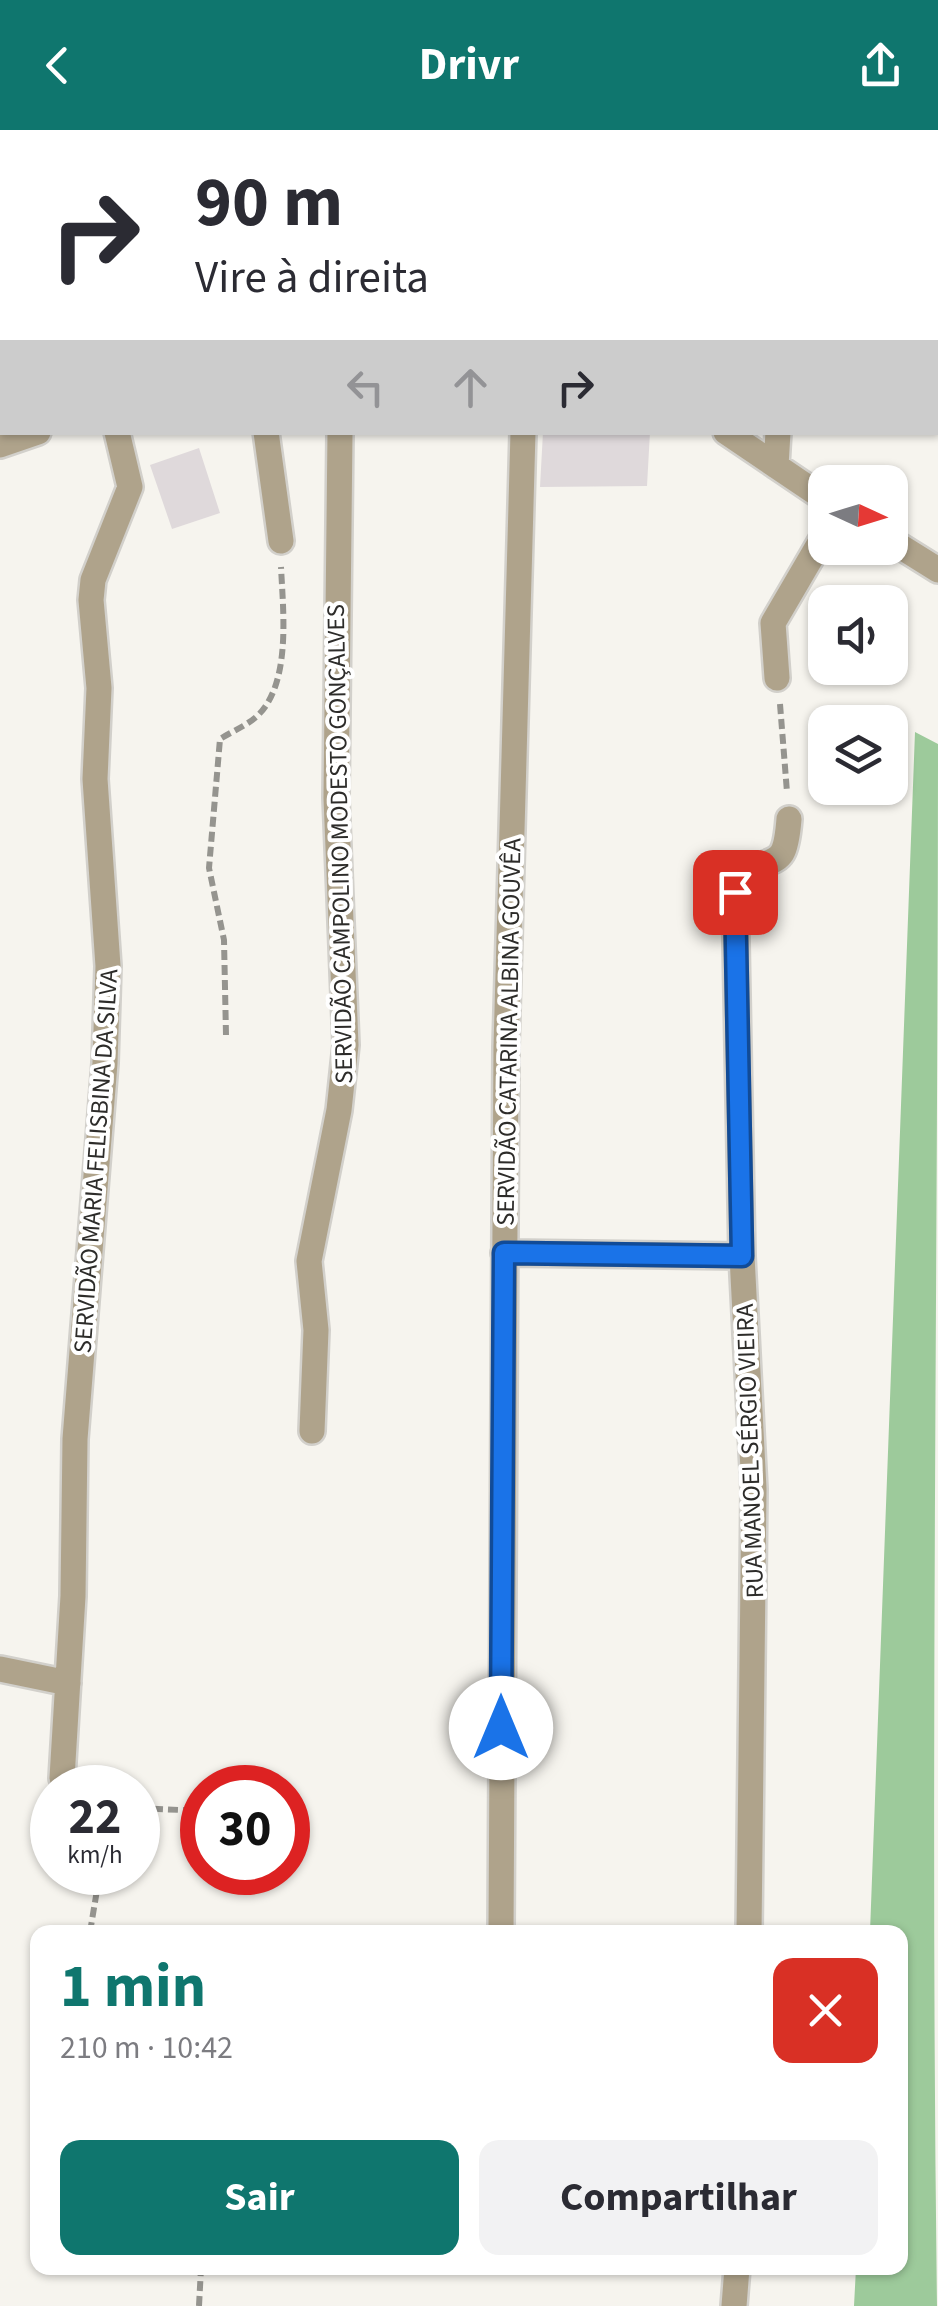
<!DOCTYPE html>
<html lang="pt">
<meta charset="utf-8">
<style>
:root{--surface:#fff;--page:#f2f2f3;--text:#2b2b33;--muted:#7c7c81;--accent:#0f766e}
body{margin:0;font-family:"Source Sans 3",sans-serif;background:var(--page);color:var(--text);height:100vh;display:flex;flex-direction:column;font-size:38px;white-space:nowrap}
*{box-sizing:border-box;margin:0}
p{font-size:32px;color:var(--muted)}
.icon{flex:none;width:55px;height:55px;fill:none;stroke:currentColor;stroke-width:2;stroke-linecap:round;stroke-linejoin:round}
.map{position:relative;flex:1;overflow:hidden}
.details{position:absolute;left:30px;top:1795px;width:878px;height:350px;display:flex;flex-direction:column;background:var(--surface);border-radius:20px;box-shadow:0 2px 8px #0004}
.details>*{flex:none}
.hud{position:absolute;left:0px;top:0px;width:940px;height:305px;box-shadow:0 2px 8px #0004;background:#fff;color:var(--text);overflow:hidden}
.needle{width:65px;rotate:94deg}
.buttons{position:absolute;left:808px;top:335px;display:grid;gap:20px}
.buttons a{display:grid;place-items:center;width:100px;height:100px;border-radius:20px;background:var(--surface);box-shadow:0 2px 8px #0004;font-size:50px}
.speed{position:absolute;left:30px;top:1635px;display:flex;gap:20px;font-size:50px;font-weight:700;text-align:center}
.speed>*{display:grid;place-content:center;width:130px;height:130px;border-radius:50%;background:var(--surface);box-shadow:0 2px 8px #0004;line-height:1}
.speed small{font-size:25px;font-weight:400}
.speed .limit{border:15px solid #d22;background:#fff;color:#111}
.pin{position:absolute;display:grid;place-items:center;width:85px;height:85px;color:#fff;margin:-42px;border-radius:20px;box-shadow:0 5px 15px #0006}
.me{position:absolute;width:110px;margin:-55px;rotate:0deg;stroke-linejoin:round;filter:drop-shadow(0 0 8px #0008)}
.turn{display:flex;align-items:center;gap:35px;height:210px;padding:0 30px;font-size:45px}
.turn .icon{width:130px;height:130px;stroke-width:2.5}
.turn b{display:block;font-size:70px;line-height:85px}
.lanes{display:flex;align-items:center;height:95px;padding:0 30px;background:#0003;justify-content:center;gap:50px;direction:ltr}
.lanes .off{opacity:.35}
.round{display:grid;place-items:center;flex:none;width:105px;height:105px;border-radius:20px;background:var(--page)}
.overview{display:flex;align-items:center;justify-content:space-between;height:170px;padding:0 30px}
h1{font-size:60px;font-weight:700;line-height:75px;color:var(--accent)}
.action{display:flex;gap:20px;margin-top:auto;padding:20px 30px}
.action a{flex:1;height:115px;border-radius:20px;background:var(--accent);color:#fff;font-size:40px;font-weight:700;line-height:115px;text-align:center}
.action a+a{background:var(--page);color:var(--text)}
header{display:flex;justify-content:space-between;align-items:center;height:130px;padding:0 30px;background:var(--accent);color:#fff;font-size:45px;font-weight:700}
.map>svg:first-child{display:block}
</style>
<header><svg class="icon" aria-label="back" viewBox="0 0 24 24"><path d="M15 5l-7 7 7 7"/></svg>Drivr<svg class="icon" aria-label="share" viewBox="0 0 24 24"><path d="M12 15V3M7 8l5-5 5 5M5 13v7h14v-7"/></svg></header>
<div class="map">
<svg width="938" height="2176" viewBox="0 0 938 2176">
<rect width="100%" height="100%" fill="#f6f4ee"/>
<path fill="#d2eecf" d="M0,0H678L2,2L0,118Z
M750,0H921L750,2Z"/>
<path fill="#9dca9b" d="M915,602L938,614C938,1135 930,1655 937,2176H854L856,2138H900V1802H870Z"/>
<path fill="#dfd9db" d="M543,302H650L647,356L540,357Z
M199,318L220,383L172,399L150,335Z"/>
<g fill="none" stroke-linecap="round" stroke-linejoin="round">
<defs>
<path id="minor" d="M266,302L281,411
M726,302L825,369
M0,315L38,302
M776,336L778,302
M890,410L938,440
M777,548L773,493L825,404
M504,1123L742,1126
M312,1301L316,1200L309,1131L339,980L346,915L336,668L340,302
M0,1539L68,1553
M62,1648L73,1466L75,1309L105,933L108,836L95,649L99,558L91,470L93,450L130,357L117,302
M501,1802L506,917L523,302
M749,1802L754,1359L742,1126L735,761L742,745C778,724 785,739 789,689
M734,2176L737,2138"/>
<path id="major" d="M0,189L2,188
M0,216H2"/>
<path id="highway" d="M715,2V0
M938,107V106"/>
</defs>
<use href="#minor" stroke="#d2d0cb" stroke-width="30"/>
<use href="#major" stroke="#d2d0cb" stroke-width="30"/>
<use href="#highway" stroke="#d2d0cb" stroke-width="35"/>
<path stroke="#95948f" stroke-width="6" stroke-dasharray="10 5" stroke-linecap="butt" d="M642,2L643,0
M0,151L2,149
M780,574L787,662
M226,905L224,810L209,738L220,609C236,599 254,593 265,577C290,541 283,479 281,437
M138,1678L202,1681
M90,1802L100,1742
M199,2176L201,2138"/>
<use href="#minor" stroke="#afa38b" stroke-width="25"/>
<use href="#major" stroke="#766033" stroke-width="25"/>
<use href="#highway" stroke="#62480a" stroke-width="30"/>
</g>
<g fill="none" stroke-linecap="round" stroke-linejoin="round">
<defs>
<path id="route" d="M501,1598L504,1123L742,1126L735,762"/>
</defs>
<use href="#route" stroke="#114b97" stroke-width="25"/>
<use href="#route" stroke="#1a73e8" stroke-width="18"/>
</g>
<g text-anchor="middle" stroke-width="8" stroke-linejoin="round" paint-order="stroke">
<g font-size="25" fill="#2d2c2a" stroke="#fff">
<text transform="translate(339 714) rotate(-91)" y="9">SERVIDÃO CAMPOLINO MODESTO GONÇALVES</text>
<text transform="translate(508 902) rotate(-89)" y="9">SERVIDÃO CATARINA ALBINA GOUVÊA</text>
<text transform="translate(95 1031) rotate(-86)" y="9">SERVIDÃO MARIA FELISBINA DA SILVA</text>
<text transform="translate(749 1321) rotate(-92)" y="9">RUA MANOEL SÉRGIO VIEIRA</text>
</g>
</g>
</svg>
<div class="buttons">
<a><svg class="needle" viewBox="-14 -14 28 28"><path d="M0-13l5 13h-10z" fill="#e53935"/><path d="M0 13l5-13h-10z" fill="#7c7c81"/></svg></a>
<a><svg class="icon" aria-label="sound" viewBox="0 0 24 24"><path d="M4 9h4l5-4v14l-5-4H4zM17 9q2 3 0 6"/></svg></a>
<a><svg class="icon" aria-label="layers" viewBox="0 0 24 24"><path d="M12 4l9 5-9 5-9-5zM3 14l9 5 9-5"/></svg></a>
</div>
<div class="speed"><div>22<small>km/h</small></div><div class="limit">30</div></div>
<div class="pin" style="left:735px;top:762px;background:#d93025"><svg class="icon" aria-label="arrive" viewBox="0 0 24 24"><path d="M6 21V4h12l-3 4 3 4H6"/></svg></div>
<svg class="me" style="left:501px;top:1598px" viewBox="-20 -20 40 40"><circle r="19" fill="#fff"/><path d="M0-13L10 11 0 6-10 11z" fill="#1a73e8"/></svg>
<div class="hud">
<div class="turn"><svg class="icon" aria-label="right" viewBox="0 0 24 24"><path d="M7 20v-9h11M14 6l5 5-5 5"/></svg><div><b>90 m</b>Vire à direita</div></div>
<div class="lanes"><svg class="icon off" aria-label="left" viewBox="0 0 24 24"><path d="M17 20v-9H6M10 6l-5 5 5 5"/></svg><svg class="icon off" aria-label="ahead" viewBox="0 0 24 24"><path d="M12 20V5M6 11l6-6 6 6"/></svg><svg class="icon" aria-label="right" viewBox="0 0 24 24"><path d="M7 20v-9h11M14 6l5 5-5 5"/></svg></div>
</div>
<section class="details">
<div class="overview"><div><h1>1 min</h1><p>210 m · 10:42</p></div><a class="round" style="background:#d93025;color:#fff"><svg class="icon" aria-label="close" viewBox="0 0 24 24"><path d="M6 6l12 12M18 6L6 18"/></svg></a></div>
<div class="action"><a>Sair</a><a>Compartilhar</a></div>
</section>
</div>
